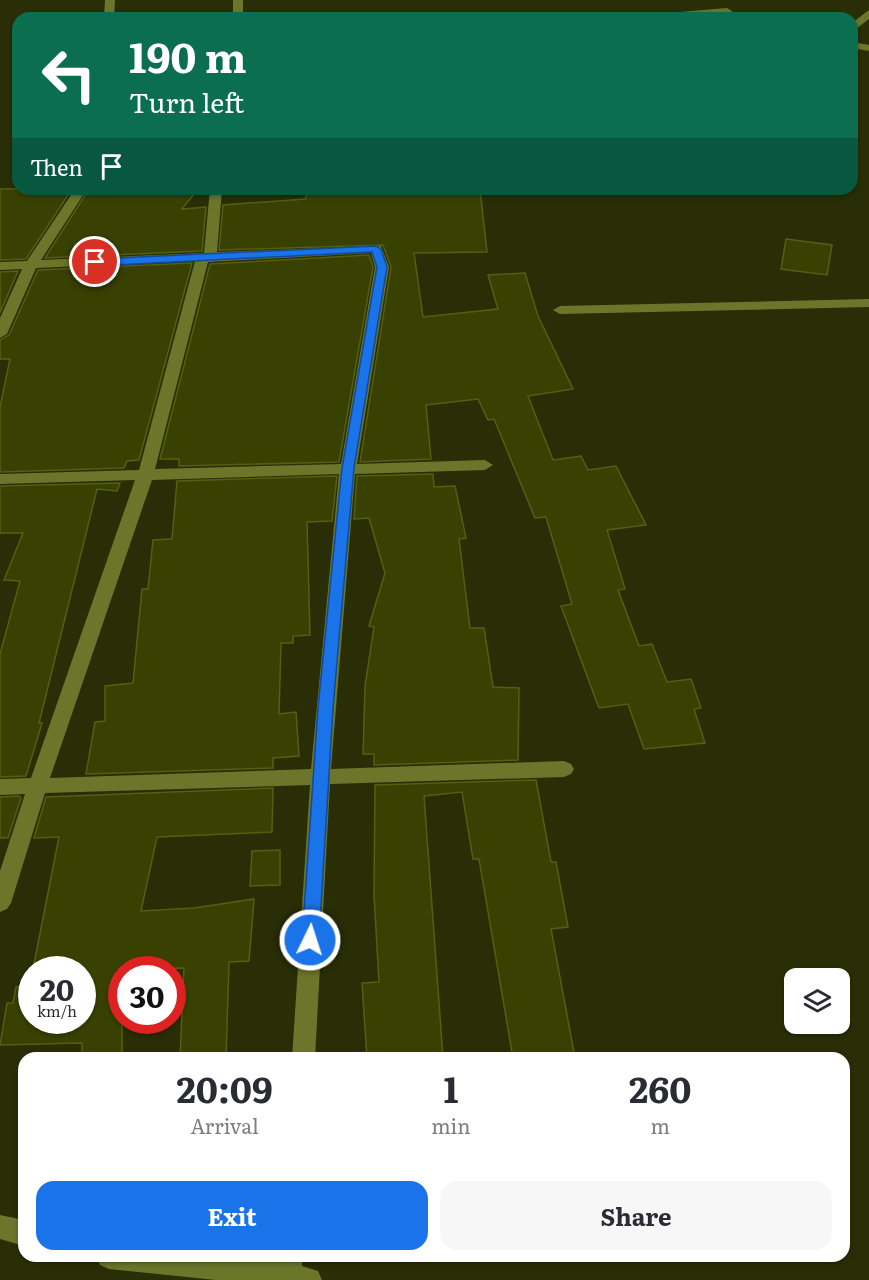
<!DOCTYPE html>
<style>
:root{--surface:#fff;--page:#f7f7f7;--text:#2b2b33;--muted:#7c7c81;--accent:#1a73e8}
body{margin:0;font-family:Literata,serif;background:var(--page);color:var(--text);height:100vh;display:flex;flex-direction:column;font-size:22px;white-space:nowrap}
*{box-sizing:border-box;margin:0}
p{font-size:20px;color:var(--muted)}
.icon{flex:none;width:33px;height:33px;fill:none;stroke:currentColor;stroke-width:2;stroke-linecap:round;stroke-linejoin:round}
.map{position:relative;flex:1;overflow:hidden}
.side{position:absolute;left:18px;top:1052px;width:832px;height:210px;display:flex;flex-direction:column;background:var(--surface);border-radius:18px;box-shadow:0 2px 4px #0004}
.side>*{flex:none}
.guide{position:absolute;left:12px;top:12px;width:846px;height:183px;border-radius:18px;box-shadow:0 2px 4px #0004;background:#0b6e4f;color:#fff;overflow:hidden}
.controls{position:absolute;left:784px;top:968px;display:grid;gap:12px}
.controls a{display:grid;place-items:center;width:66px;height:66px;border-radius:12px;background:var(--surface);box-shadow:0 2px 4px #0004;font-size:30px}
.speed{position:absolute;left:18px;top:956px;display:flex;gap:12px;font-size:30px;font-weight:700;text-align:center}
.speed>*{display:grid;place-content:center;width:78px;height:78px;border-radius:50%;background:var(--surface);box-shadow:0 2px 4px #0004;line-height:1}
.speed small{font-size:15px;font-weight:400}
.speed .limit{border:9px solid #d22;background:#fff;color:#111}
.pin{position:absolute;display:grid;place-items:center;width:51px;height:51px;color:#fff;margin:-26px;border:3px solid #fff;border-radius:50%;box-shadow:0 2px 6px #0007}
.me{position:absolute;width:66px;margin:-33px;rotate:4deg;stroke-linejoin:round;filter:drop-shadow(0 0 4px #0008)}
.turn{display:flex;align-items:center;gap:21px;height:126px;padding:0 18px;font-size:27px}
.turn .icon{width:78px;height:78px;stroke-width:2.5}
.turn b{display:block;font-size:42px;line-height:51px}
.then{display:flex;align-items:center;height:57px;padding:0 18px;background:#0003;gap:12px;font-size:22px}
.eta{display:flex;justify-content:space-evenly;align-items:center;height:102px;text-align:center}
.eta b{font-size:36px;font-weight:700;line-height:42px}
.primary-button{display:flex;gap:12px;margin-top:auto;padding:12px 18px}
.primary-button a{flex:1;height:69px;border-radius:18px;background:var(--accent);color:#fff;font-size:24px;font-weight:700;line-height:69px;text-align:center}
.primary-button a+a{background:var(--page);color:var(--text)}
.map>svg:first-child{display:block}
</style>
<div class="map">
<svg width="869" height="1280" viewBox="0 0 869 1280">
<rect width="100%" height="100%" fill="#292e06"/>
<path fill="#384002" stroke="#555f10" stroke-width="1.5" d="M0,189H72L26,259L0,260Z
M89,189H198L182,209L206,207L202,251L45,258Z
M305,189H480L487,252L414,253L423,317L498,309L488,275L525,273L538,316L573,389L528,396L553,460L581,456L588,470L616,466L646,525L607,530L625,589L618,590L639,646L652,644L667,682L691,679L701,708L694,709L705,743L644,749L628,704L599,708L561,606L572,604L546,517L535,518L494,419L488,420L478,399L426,405L431,459L360,462L391,267L383,245L219,250L223,205L306,199Z
M786,239L832,245L827,275L781,269Z
M369,255L373,267L339,462L179,466V459H160L210,264Z
M192,263L139,460L127,461L124,468L0,472V407L10,359H0V340L9,335L38,270Z
M18,271L0,313V272Z
M433,474L434,487L455,486L466,538L459,539L470,628H484L493,687L519,688L518,760L374,765V754H363L365,686L374,627L369,626L385,573L369,518L354,519L357,476Z
M337,476L332,521L307,522L310,635L293,636V643H281L279,714L296,712L299,756L273,758V768L86,774L95,722L105,721V686L133,683L142,589H148L153,540L172,539L177,481Z
M120,483L117,491L97,489L39,723H42L26,776L0,777V654L20,581L4,580L23,533H0V486Z
M536,780L551,862H556L568,927L551,929L575,1058H513L479,859H473L462,792L424,796L443,1058H367L362,983L379,982L374,895L375,785Z
M273,788L272,832L157,837L141,911L194,908L254,899L249,961L229,962L226,1058H180L184,968L122,969V1058H82V1043L0,1045L7,1003H13L16,987H29L32,975V1020H82V969H33L59,837L34,838L46,797Z
M19,796L21,798L8,838H0V797Z
M280,850V885L250,886L252,851Z"/>
<g fill="none" stroke-linecap="round" stroke-linejoin="round">
<path fill="#6b762b" fill-rule="evenodd" d="M105,0H115L114,18H104Z
M233,0H243V18H233Z
M727,8L732,11L731,13L682,18H640L645,15Z
M869,10V19L852,32V23Z
M852,42L869,45V51L852,48Z
M75,189H87L41,260L204,253L210,189H222L217,252L381,246L389,267L357,464L485,460L493,465L485,470L355,474L331,769L564,761L571,764L574,769L571,774L564,777L330,784L315,1058H292L310,785L45,793L11,903L7,909L0,912V871L25,794L0,795V779L31,778L135,480L0,484V474L139,470L195,261L36,268L7,334L0,338V318L22,269L0,270V262L27,261ZM371,253L375,267L341,464L155,469L208,262ZM339,474L311,769L50,778L152,480Z
M869,299V307L560,314L553,310L560,306Z
M0,1215L24,1220V1246L0,1239Z
M96,1256H225L277,1261L278,1256H302V1266L318,1271L322,1280H216L109,1269L100,1265Z"/>
</g>
<path fill="#1a73e8" stroke="#114b97" stroke-width="1.5" d="M376,246L381,249L387,267L354,468L333,708L319,940L316,945L310,947L305,945L302,940L318,708L342,468L377,267L372,252L95,266L90,262L95,259Z"/>
</svg>
<div class="controls">
<a><svg class="icon" aria-label="layers" viewBox="0 0 24 24"><path d="M12 4l9 5-9 5-9-5zM3 14l9 5 9-5"/></svg></a>
</div>
<div class="speed"><div>20<small>km/h</small></div><div class="limit">30</div></div>
<div class="pin" style="left:95px;top:262px;background:#d93025"><svg class="icon" aria-label="arrive" viewBox="0 0 24 24"><path d="M6 21V4h12l-3 4 3 4H6"/></svg></div>
<svg class="me" style="left:310px;top:940px" viewBox="-20 -20 40 40"><circle r="17" fill="#1a73e8" stroke="#fff" stroke-width="3"/><path d="M0-11L8 9 0 5-8 9z" fill="#fff"/></svg>
<div class="guide">
<div class="turn"><svg class="icon" aria-label="left" viewBox="0 0 24 24"><path d="M17 20v-9H6M10 6l-5 5 5 5"/></svg><div><b>190 m</b>Turn left</div></div>
<div class="then">Then<svg class="icon" aria-label="arrive" viewBox="0 0 24 24"><path d="M6 21V4h12l-3 4 3 4H6"/></svg></div>
</div>
<section class="side">
<div class="eta">
<div><b>20:09</b><p>Arrival</p></div>
<div><b>1</b><p>min</p></div>
<div><b>260</b><p>m</p></div>
</div>
<div class="primary-button"><a>Exit</a><a>Share</a></div>
</section>
</div>
